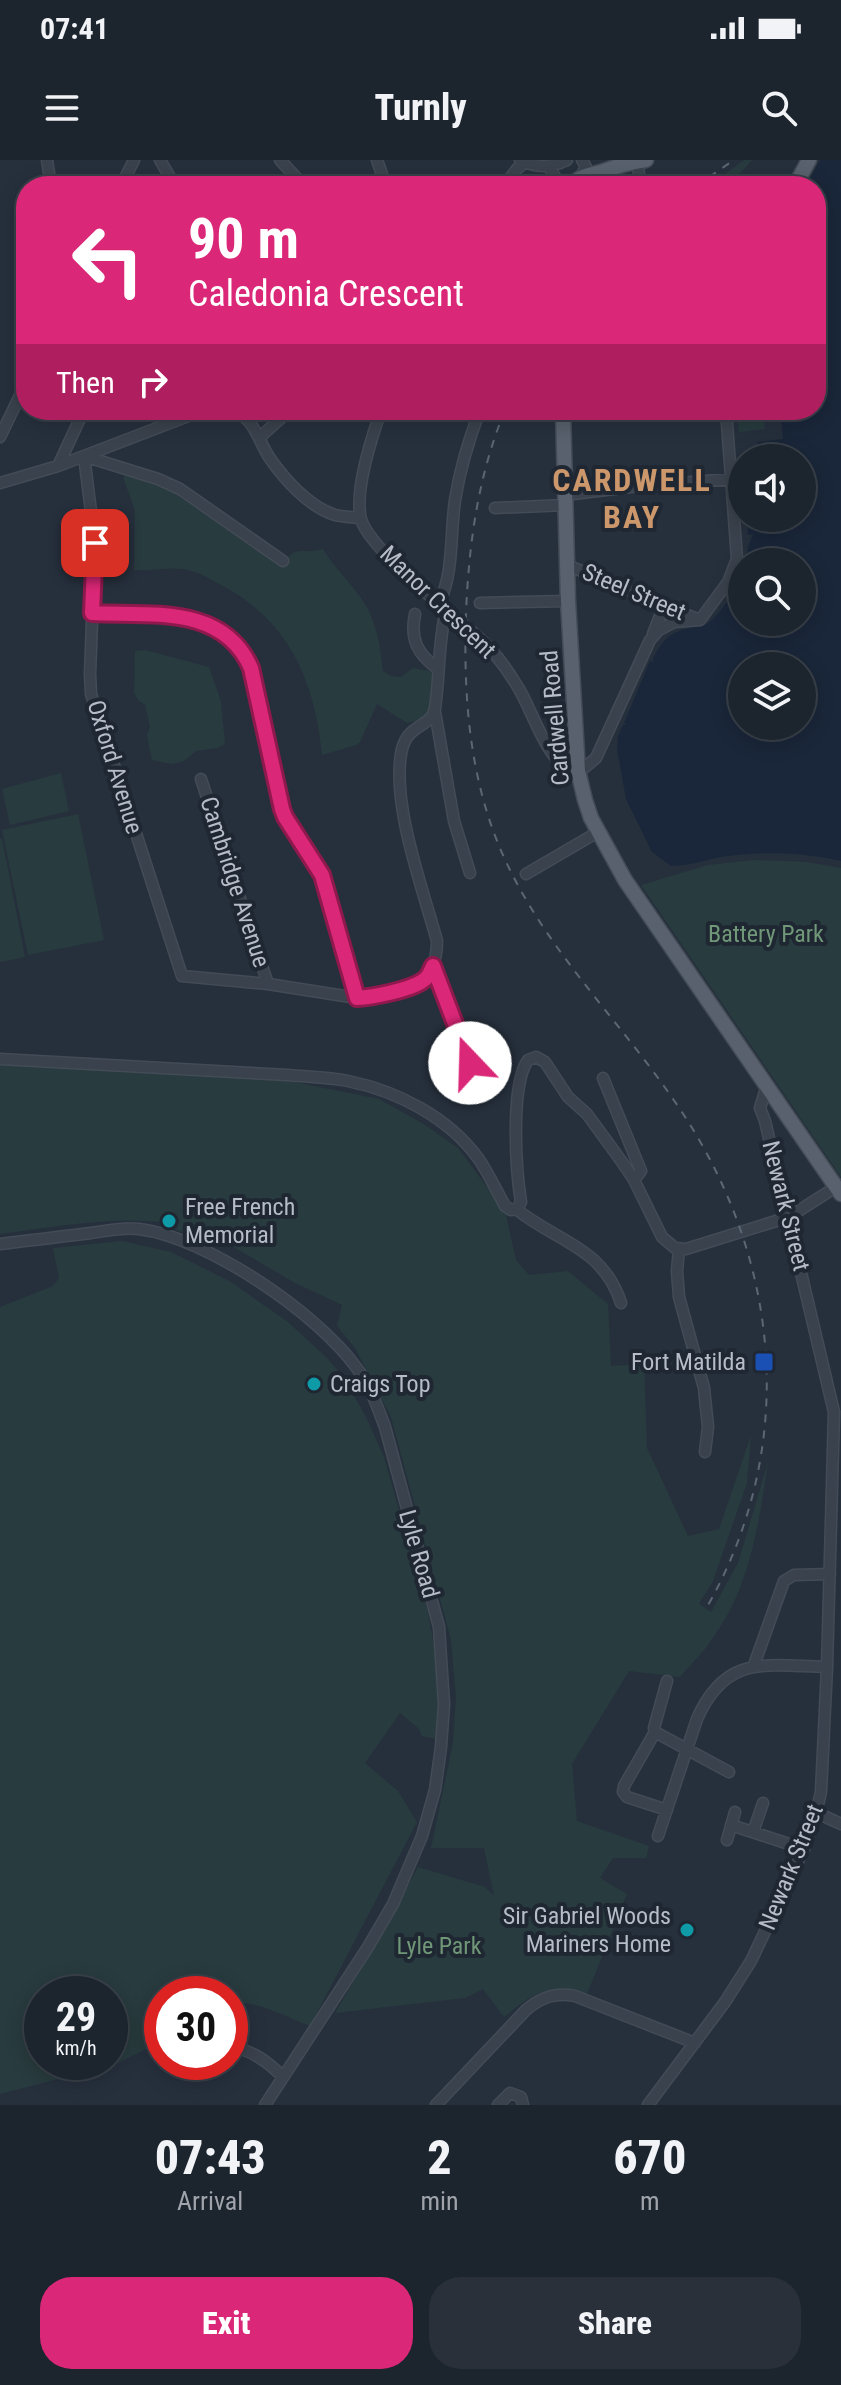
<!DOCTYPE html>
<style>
:root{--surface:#1c242e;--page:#29303a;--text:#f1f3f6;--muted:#a0a4aa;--line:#3a414a;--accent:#db2777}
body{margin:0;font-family:"Roboto Condensed",sans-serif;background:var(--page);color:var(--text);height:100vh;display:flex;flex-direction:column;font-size:30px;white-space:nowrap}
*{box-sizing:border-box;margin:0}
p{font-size:26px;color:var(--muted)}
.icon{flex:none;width:44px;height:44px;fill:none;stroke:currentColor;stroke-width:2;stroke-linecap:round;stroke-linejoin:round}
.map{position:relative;height:1945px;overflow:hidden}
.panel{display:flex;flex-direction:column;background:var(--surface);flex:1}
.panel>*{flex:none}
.banner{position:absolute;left:16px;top:16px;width:810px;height:244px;border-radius:32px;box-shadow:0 4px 20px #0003,0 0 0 2px var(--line);background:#db2777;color:#fff;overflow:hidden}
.buttons{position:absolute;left:728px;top:284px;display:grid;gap:16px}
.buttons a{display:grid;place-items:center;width:88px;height:88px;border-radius:50%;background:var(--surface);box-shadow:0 4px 20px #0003,0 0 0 2px var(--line);font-size:40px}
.speed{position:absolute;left:24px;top:1816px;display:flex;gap:16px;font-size:40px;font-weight:700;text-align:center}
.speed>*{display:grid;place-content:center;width:104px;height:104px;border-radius:50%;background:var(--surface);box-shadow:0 4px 20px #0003,0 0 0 2px var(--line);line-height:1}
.speed small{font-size:20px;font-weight:400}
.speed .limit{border:12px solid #d22;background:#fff;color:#111}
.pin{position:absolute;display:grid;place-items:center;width:68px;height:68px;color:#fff;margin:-34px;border-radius:16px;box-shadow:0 4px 12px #0006}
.me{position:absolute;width:88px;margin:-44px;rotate:339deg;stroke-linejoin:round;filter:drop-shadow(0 0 6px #0008)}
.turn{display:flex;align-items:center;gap:28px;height:168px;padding:0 40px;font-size:36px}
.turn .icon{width:104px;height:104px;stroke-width:2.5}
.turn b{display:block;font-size:56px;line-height:68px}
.then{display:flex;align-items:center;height:76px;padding:0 40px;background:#0003;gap:16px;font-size:30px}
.eta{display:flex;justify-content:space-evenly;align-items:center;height:136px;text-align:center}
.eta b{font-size:48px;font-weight:800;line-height:56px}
.cta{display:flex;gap:16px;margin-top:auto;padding:16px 40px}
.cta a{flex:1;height:92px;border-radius:32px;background:var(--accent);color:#fff;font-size:32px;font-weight:800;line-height:92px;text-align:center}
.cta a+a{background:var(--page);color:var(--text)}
.status{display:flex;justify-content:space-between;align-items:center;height:56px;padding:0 40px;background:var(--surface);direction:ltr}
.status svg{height:22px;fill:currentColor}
header{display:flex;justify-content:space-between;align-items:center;height:104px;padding:0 40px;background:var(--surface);font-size:36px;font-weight:800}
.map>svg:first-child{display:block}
</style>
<div class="status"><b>07:41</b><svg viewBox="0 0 49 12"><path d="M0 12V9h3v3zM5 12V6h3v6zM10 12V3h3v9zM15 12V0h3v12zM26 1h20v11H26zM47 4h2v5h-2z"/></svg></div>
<header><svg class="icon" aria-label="menu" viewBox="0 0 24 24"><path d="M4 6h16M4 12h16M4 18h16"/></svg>Turnly<svg class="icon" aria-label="search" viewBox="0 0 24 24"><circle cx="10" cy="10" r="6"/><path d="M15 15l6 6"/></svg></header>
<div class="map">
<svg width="841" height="1945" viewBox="0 0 841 1945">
<rect width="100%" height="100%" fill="#26303d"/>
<path fill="#283b3e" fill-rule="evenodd" d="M744,0H752C741,13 730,26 712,26L711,24Z
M632,15L633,26H575L590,19Z
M737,250H763L765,269L739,272Z
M128,314L173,332L280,406C300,382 299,396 323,389C333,406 347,419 358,434C376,457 380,483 383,511L391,516L401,517L413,508L434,512C432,539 439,557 407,563L377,544L360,582L356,585L322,595C315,522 290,462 223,426C210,419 199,412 184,409C168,407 150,411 134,410L135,350L123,317Z
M145,490L209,507L221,541L225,584L217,588L196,591L184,601L172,604L152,600L147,576L150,567L147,553L145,545L138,540L134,533L135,491Z
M61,613L69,651L10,665L2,629Z
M78,654L104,780L28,795L2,670Z
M2,678L25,797L0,802V679Z
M754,700L806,702L841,708V1017L641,725L708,705Z
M0,903L284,920L379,939L422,963L458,988L505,1051L516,1100L529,1115L568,1111L608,1144L611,1206L644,1204L647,1288L688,1376L719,1369L751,1275L747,1323L713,1421L699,1444L711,1452L738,1403L768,1302C759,1363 750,1428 712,1479C703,1493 690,1505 680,1517L629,1511L572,1604L577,1661L649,1686L646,1698H613L600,1718L627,1734L587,1834C546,1823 534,1833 504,1857L483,1829L465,1838L335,1853L391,1758L418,1707L485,1727L494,1736L484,1688H431L453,1583L456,1537L451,1480L391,1257L355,1188L337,1166L342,1145L295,1123L227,1083L176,1070L180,1060L166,1051L159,1062C106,1057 52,1067 0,1074Z
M122,1081L171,1092L231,1122L288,1162L325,1196L342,1215L367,1259L384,1297L428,1452L439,1514L437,1579L422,1576L419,1569L400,1553L365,1603L398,1631L417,1662L310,1866C291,1859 248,1836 230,1845V1834H162V1881L116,1904L0,1934V1147L53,1126L59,1118L53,1088ZM42,1834H110V1902H42Z"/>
<path fill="#1a273a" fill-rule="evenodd" d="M820,0H841V701C802,692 760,691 721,697C705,700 688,706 671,706L652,692L626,639L617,589L618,576L623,565H626L624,563L650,501L654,502L653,499C661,482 670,471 690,468C696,467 702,467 708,463C721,454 734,431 742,417V462H802V402H747L748,387L753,374L748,375L747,358H802V298H756L758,282L783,279L780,250H816V26H806ZM742,506H802V566H742Z"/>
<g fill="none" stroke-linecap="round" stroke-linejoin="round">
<defs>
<path id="minor" d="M47,0L51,26
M160,0L175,26
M280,0L304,26
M377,0L386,26
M520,0C537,8 550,8 567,0
M637,2L641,26
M548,6L560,24L571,25
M581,16L586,7L582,0
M121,26L134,0
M504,26L517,9L525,2
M230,250C253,254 258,280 269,297C284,319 309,347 335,355C343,357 352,357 360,358
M381,250C372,277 354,331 361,359C367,383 429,436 450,453
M0,277L26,223
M259,278L290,250
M58,306L84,250
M0,323L58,306L204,250
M651,325L732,319
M565,335L639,326
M495,348L566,345
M283,401L180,329L158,319L84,296L95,383L90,514L91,534L182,816L268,824L357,838L372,837L415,825C432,816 437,800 437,781C423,729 390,641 402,589C409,562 432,568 435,548C440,515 438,483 446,450
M567,405L695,458
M480,443L568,441
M439,444C454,413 450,374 455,340C460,309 469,279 480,250
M92,453C150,456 223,444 251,508L285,657L322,715L357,838
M415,454C410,479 417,494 438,509
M700,460L728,422L737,399L726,250
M653,474L664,446
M477,476C493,490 508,510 519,529C532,550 548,604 573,611L584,608L596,598L650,480L659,470L674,462L700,460
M435,552L454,661L470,713
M201,619L268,824
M526,714L598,672
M433,806L479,927
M0,899L287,915C308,917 328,917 348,921C397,931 448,957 478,998C488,1012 496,1030 505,1046L511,1050L517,1049L521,1042C516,1011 510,926 528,900L536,897L545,902L568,937L587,954L622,1002L634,1020L662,1077L675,1088L686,1089L789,1057L836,1027
M603,918L641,1011L634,1020
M516,1049C557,1082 603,1087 621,1143
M0,1084C30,1080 60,1077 91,1073C106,1071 123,1067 139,1069C206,1077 317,1153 356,1207C370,1225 377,1246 385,1267L439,1467L444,1544L441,1587L435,1630L422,1676L393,1744L368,1787L265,1945
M679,1089L677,1111L679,1137L704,1228L708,1267L705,1292
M754,1505L784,1421L794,1415L830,1414
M655,1572L654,1568L667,1521
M667,1650L627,1637L623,1632L624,1626L655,1572L729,1612
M817,1653L841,1664
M731,1665L804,1689
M753,1672L763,1643
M658,1676L697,1559C726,1493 767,1506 827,1507
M727,1680L735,1652
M230,1886C253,1891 267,1901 283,1917
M185,1903L188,1902
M436,1945L526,1850C541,1837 556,1832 575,1836L695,1883
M498,1945L510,1933L521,1937L523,1945
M648,1945L725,1842L751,1801L804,1689L815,1657L821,1632L827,1507L834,1252L765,961L760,948L767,925"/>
<path id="major" d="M571,26C582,13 592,16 607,10C620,5 632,2 646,0
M795,26L809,0
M563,250L568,441L578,611L585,640L591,658L625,720L841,1034"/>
</defs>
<use href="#minor" stroke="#434b56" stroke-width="13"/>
<use href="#major" stroke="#434b56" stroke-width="17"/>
<use href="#minor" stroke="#3a424d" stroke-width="10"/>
<use href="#major" stroke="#58616d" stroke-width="14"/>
<path stroke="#5c6674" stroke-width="2" stroke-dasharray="8 8" stroke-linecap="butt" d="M696,26L734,0
M505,250C478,316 469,382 466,453C463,542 470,631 511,712C553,796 620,862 673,939C780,1091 801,1282 707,1447"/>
<defs>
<path id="minor-bridge" d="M451,454L477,476"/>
</defs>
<use href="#minor-bridge" stroke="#434b56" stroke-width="13" stroke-linecap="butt"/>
<use href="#minor-bridge" stroke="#3a424d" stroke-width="10"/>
</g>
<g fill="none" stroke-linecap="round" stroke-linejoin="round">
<defs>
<path id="route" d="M95,383L92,453C150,456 223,444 251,508L282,649L285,657L322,715L357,838C374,837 408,830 421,822C428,818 430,813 433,806L470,903"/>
</defs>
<use href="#route" stroke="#8e194d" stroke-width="20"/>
<use href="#route" stroke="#db2777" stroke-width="14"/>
</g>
<g fill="#0f9aa8" stroke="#1f2732" stroke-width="3">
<circle cx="169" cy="1061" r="8"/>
<circle cx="314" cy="1224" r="8"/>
<circle cx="687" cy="1770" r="8"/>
</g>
<rect fill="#1a4fb4" stroke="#1f2732" stroke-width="3" x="754" y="1192" width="20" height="20" rx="4"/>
<g text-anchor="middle" stroke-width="8" stroke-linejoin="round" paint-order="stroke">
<g font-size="24" fill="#b6bdc8" stroke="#1f2732">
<text transform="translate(634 432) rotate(23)" y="8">Steel Street</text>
<text transform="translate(438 442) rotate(44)" y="8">Manor Crescent</text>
<text transform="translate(555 558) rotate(-95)" y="8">Cardwell Road</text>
<text transform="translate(115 607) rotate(73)" y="8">Oxford Avenue</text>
<text transform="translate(235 722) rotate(72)" y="8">Cambridge Avenue</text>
<text transform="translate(786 1046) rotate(76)" y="8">Newark Street</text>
<text transform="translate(419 1394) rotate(74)" y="8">Lyle Road</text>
<text transform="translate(791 1707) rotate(-68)" y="8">Newark Street</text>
</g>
<g font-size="24" fill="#6f9778" stroke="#1f2732">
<text x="766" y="782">Battery Park</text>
<text x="439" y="1794">Lyle Park</text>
</g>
<g font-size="24" fill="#b6bdc8" stroke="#1f2732" text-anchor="start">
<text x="185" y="1055">Free French<tspan x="185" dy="28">Memorial</tspan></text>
<text x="746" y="1210" text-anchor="end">Fort Matilda</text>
<text x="330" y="1232">Craigs Top</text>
<text x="671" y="1764" text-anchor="end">Sir Gabriel Woods<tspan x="671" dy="28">Mariners Home</tspan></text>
</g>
<g font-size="32" font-weight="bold" letter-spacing="2" fill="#cd976c" stroke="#1f2732">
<text x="632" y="331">CARDWELL<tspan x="632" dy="37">BAY</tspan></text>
</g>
</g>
</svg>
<div class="buttons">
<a><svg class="icon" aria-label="sound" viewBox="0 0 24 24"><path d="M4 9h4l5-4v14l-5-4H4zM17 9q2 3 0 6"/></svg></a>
<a><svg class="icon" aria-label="search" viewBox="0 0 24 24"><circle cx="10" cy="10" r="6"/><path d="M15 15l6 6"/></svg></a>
<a><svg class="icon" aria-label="layers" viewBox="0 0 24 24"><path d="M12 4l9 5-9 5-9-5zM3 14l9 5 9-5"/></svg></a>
</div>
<div class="speed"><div>29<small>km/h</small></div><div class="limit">30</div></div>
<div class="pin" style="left:95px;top:383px;background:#d93025"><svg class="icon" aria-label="arrive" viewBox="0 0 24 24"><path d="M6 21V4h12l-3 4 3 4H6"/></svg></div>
<svg class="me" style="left:470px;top:903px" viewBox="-20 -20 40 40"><circle r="19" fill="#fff"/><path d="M0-13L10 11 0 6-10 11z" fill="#db2777"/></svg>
<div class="banner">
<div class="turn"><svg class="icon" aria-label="left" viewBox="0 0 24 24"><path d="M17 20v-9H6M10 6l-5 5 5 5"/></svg><div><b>90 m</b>Caledonia Crescent</div></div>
<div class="then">Then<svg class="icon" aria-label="right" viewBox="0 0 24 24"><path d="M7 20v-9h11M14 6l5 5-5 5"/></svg></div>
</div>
</div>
<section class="panel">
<div class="eta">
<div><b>07:43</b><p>Arrival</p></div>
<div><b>2</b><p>min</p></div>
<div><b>670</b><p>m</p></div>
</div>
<div class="cta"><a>Exit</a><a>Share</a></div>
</section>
